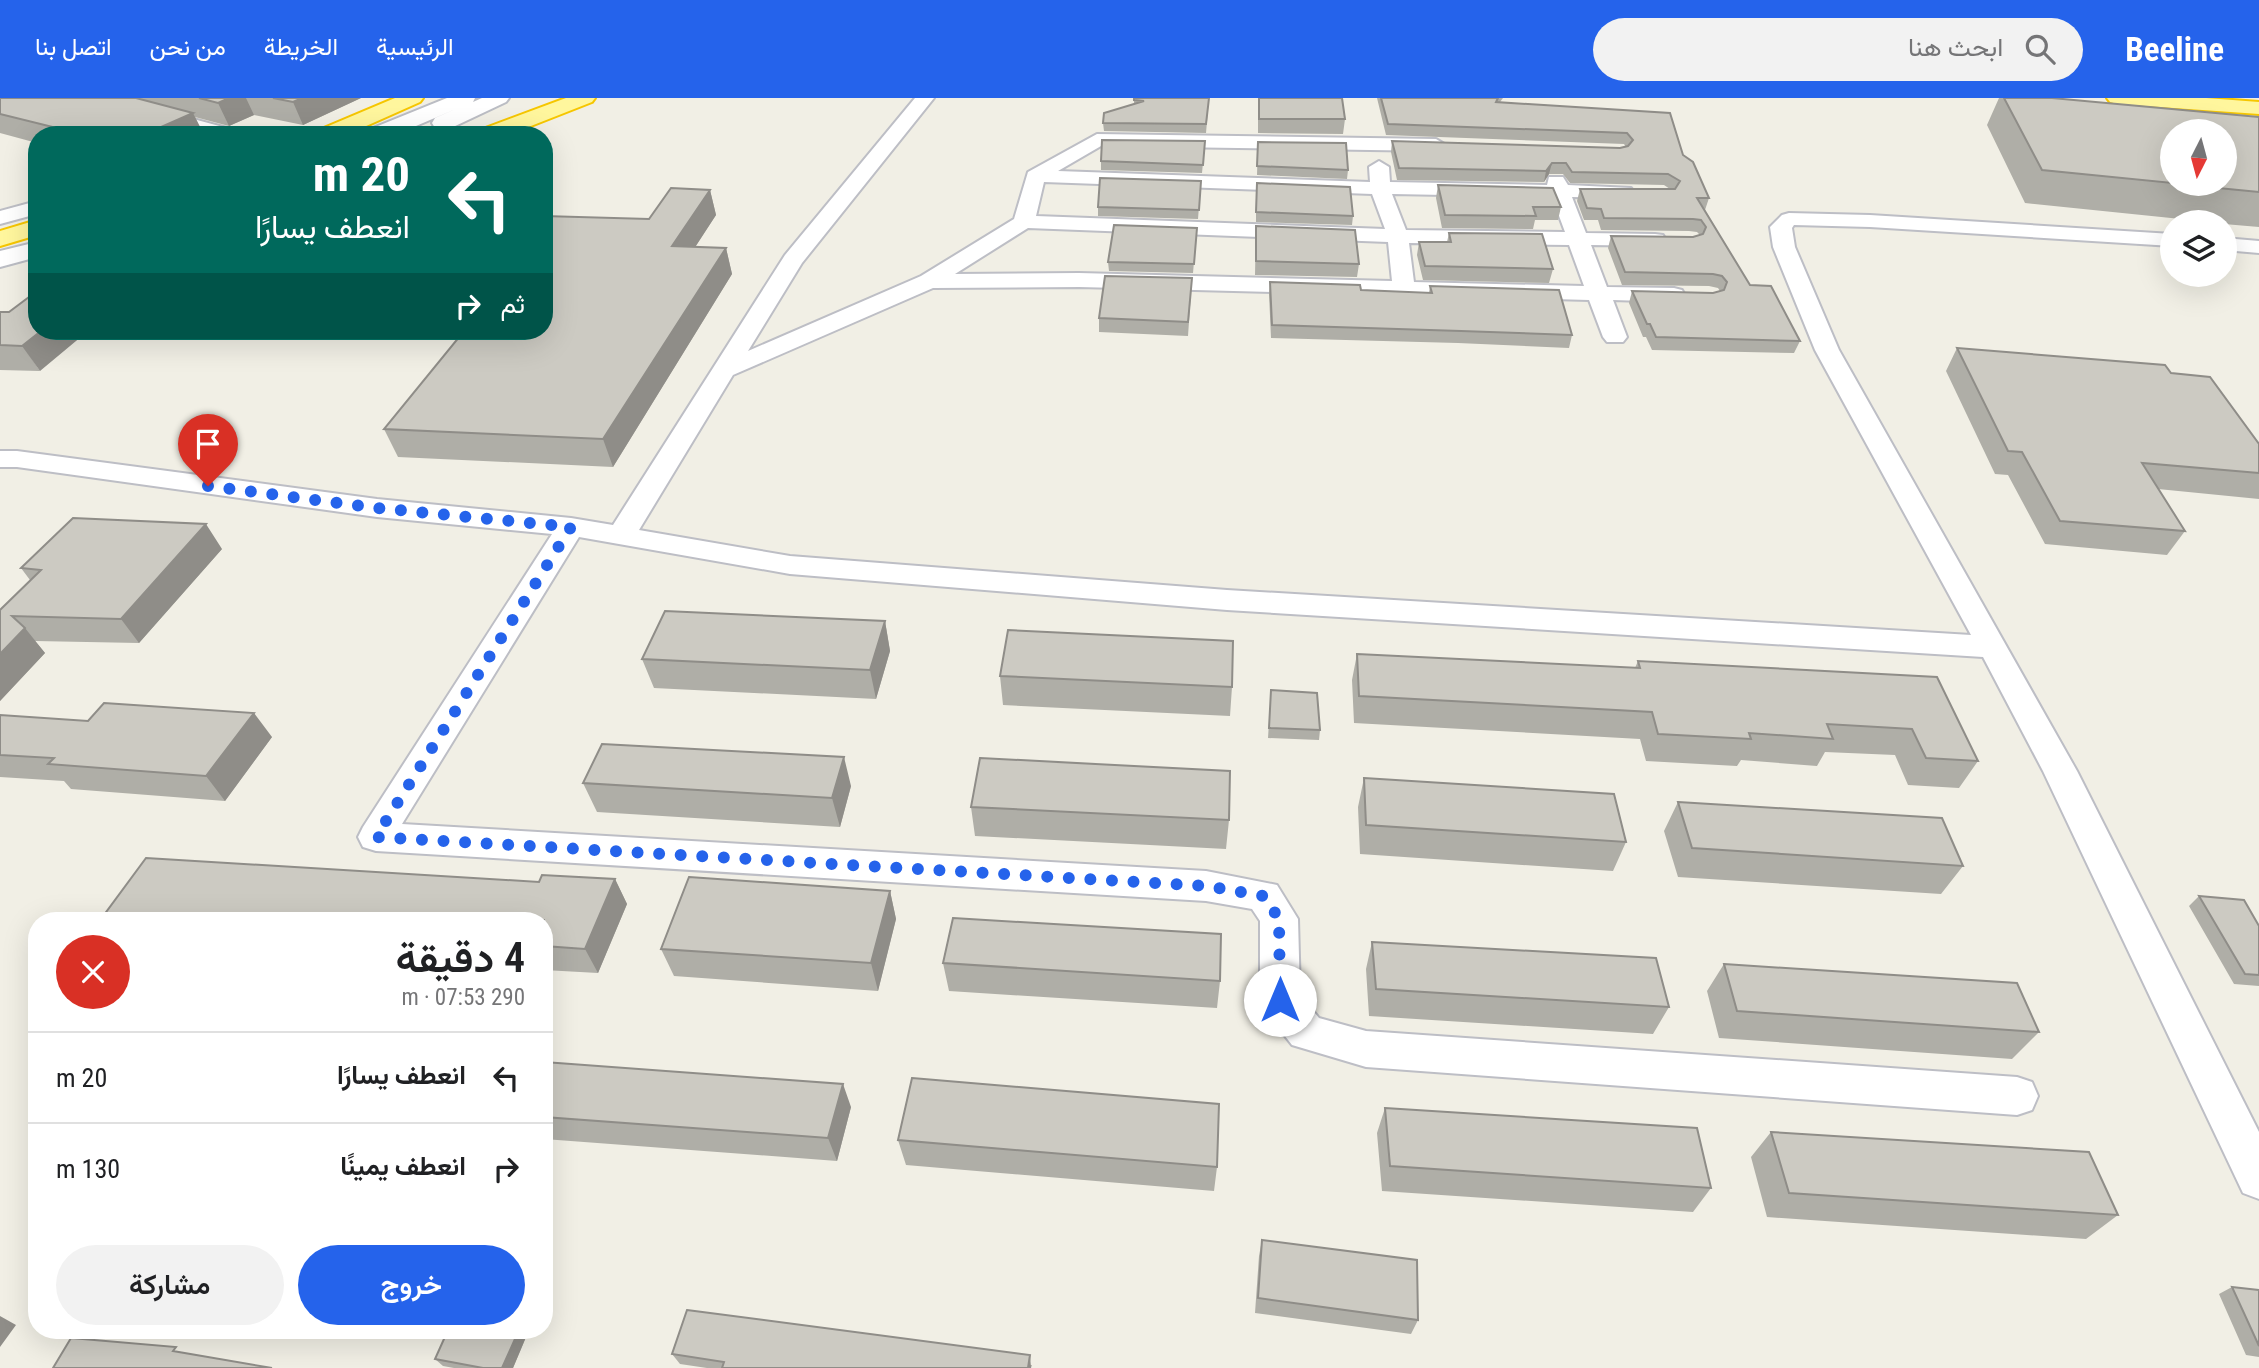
<!DOCTYPE html>
<html lang="ar">
<meta charset="utf-8">
<style>
:root{--surface:#fff;--page:#f2f2f2;--text:#202124;--muted:#757577;--line:#e0e0e0;--accent:#2563eb}
body{margin:0;font-family:"Roboto Condensed",Vazirmatn,sans-serif;background:var(--page);color:var(--text);direction:rtl;height:100vh;display:flex;flex-direction:column;font-size:26px;white-space:nowrap}
*{box-sizing:border-box;margin:0}
p{font-size:23px;color:var(--muted)}
.icon{flex:none;width:38px;height:38px;fill:none;stroke:currentColor;stroke-width:2;stroke-linecap:round;stroke-linejoin:round}
.map{position:relative;flex:1;overflow:hidden;direction:ltr}
.side{position:absolute;left:28px;top:814px;width:525px;height:427px;display:flex;flex-direction:column;background:var(--surface);border-radius:28px;box-shadow:0 7px 28px #0002;direction:rtl}
.side>*{flex:none}
.banner{position:absolute;left:28px;top:28px;width:525px;height:214px;border-radius:28px;box-shadow:0 7px 28px #0002;direction:rtl;background:#00695c;color:#fff;overflow:hidden}
.needle{width:46px;rotate:186deg}
.fabs{position:absolute;left:2160px;top:21px;display:grid;gap:14px}
.fabs a{display:grid;place-items:center;width:77px;height:77px;border-radius:50%;background:var(--surface);box-shadow:0 7px 28px #0002;font-size:35px}
.pin{position:absolute;display:grid;place-items:center;width:60px;height:60px;color:#fff;margin:-72px -30px;border-radius:50% 50% 50% 0;rotate:-45deg;box-shadow:0 0 7px #0007}
.pin .icon{rotate:45deg}
.me{position:absolute;width:77px;margin:-38px;rotate:0deg;stroke-linejoin:round;filter:drop-shadow(0 0 5px #0008)}
.turn{display:flex;align-items:center;gap:24px;height:147px;padding:0 28px;font-size:32px}
.turn .icon{width:91px;height:91px;stroke-width:2.5}
.turn b{display:block;font-size:49px;line-height:60px}
.then{display:flex;align-items:center;height:66px;padding:0 28px;background:#0003;gap:14px;font-size:26px}
.round{display:grid;place-items:center;flex:none;width:74px;height:74px;border-radius:37px;background:var(--page)}
.summary{display:flex;align-items:center;justify-content:space-between;height:119px;padding:0 28px}
h1{font-size:42px;font-weight:600;line-height:52px}
.action{display:flex;gap:14px;margin-top:auto;padding:14px 28px}
.action a{flex:1;height:80px;border-radius:42px;background:var(--accent);color:#fff;font-size:28px;font-weight:600;line-height:80px;text-align:center}
.action a+a{background:var(--page);color:var(--text)}
ul{padding:0;list-style:none}
li{display:flex;align-items:center;gap:21px;height:91px;padding:0 28px;border-top:2px solid var(--line)}
li div{flex:1}
li b{display:block;font-size:26px}
li em{font-style:normal}
header{display:flex;align-items:center;gap:42px;box-sizing:border-box;height:98px;padding:0 35px;background:var(--accent);color:#fff}
header strong{font-size:33px}
nav{display:flex;gap:38px;margin-inline-start:auto;font-size:24px}
.search{width:490px;height:63px;background:var(--page);display:flex;align-items:center;gap:18px;box-sizing:border-box;padding:0 24px;border-radius:38px;color:var(--muted);font-size:26px}
.map>svg:first-child{display:block}
</style>
<header>
<strong>Beeline</strong>
<div class="search"><svg class="icon" aria-label="search" viewBox="0 0 24 24"><circle cx="10" cy="10" r="6"/><path d="M15 15l6 6"/></svg>ابحث هنا</div>
<nav><a>الرئيسية</a><a>الخريطة</a><a>من نحن</a><a>اتصل بنا</a></nav>
</header>
<div class="map">
<svg width="2259" height="1270" viewBox="0 0 2259 1270">
<rect width="100%" height="100%" fill="#f1efe5"/>
<g fill="none" stroke-linecap="round" stroke-linejoin="round">
<defs>
<path id="minor" d="M86,0H115L238,33L240,37H209L89,4Z
M915,0H934L802,165L748,253L921,178L1014,121L1028,74L1097,36L1436,41L1446,47L1436,53L1101,48L1058,73L1370,84L1369,69L1379,63L1389,69L1390,84L1547,87L1549,79H1563L1568,87L1631,90L1634,94L1631,98L1624,100L1572,99L1586,135L1655,136L1663,137L1666,142L1663,147L1655,148L1591,147L1607,189L1674,190L1682,192L1685,197L1682,202L1674,204L1613,202L1627,239L1623,244H1607L1603,239L1589,202L1079,189L933,190L733,277L639,432L790,458L1227,492L1971,537L1815,252L1773,149L1770,129L1782,117L1789,115L1870,117L2172,136V148L1870,129L1794,127L1792,130L1795,149L1839,252L2077,673L2259,1034V1101L2243,1095L2043,673L1983,559L1227,512L790,476L579,439L402,726L1206,773L1277,787L1298,821L1300,897L1319,920L1366,933L2017,979L2032,984L2038,998L2032,1012L2017,1017L1366,969L1292,947L1266,914L1260,902V823L1252,811L1206,803L376,753L363,749L358,739L363,729L552,436L377,419L17,369H0V353H17L377,401L571,420L613,427L785,157ZM1044,84L1372,96L1385,131L1036,118ZM1392,96L1552,99L1565,134L1406,132ZM1028,130L1388,144L1392,183L1079,175L955,176ZM1409,145L1569,147L1584,188L1414,184Z
M37,103V116L0,126V113Z
M2224,140L2259,143V155L2224,152Z"/>
<path id="secondary" d="M447,0H475L473,4L482,0H509L506,4L451,30H435L432,25L435,20L458,10L395,37H365L368,32Z
M37,144V159L0,169V153Z"/>
<path id="trunk" d="M395,0H423L420,4L346,37H316L319,32Z
M566,0H595L592,4L508,37H477L480,32Z
M2107,0H2206L2259,4V16L2117,6L2110,4Z
M37,122V137L0,148V133Z"/>
</defs>
<use href="#minor" stroke="#bdbec5" stroke-width="4"/>
<use href="#secondary" stroke="#bbbdc4" stroke-width="4"/>
<use href="#trunk" stroke="#f6c600" stroke-width="4"/>
<use href="#minor" fill="#fff" fill-rule="evenodd"/>
<use href="#secondary" fill="#fff" fill-rule="evenodd"/>
<use href="#trunk" fill="#fff69d" fill-rule="evenodd"/>
</g>
<path fill="#afaea7" d="M0,0H361L303,27L254,17L229,28L195,19L204,37H37V45L0,35Z
M1134,0H1209L1206,35L1104,33L1103,25L1134,6Z
M1258,0H1342L1345,21L1343,36L1258,35Z
M1377,0H1503L1500,4L1670,15L1683,57L1709,100L1705,112L1750,187L1800,243L1794,255L1652,252L1646,239H1643L1629,205L1632,193L1713,195L1720,193L1718,190L1709,188L1622,187L1608,150L1611,138L1693,139L1700,137L1697,134L1689,133L1601,132L1598,122H1584L1577,103L1580,91H1670L1664,87L1570,85L1563,76H1549L1544,84L1397,82L1391,54L1392,43L1620,50L1626,49L1624,46L1386,37Z
M1999,0H2052L2259,19V129L2224,126V124H2210L2025,105L1987,27Z
M1205,43L1202,75L1101,72V63Z
M1258,44L1348,72L1347,81L1257,77Z
M1201,83L1198,121L1098,118V109Z
M1438,87L1561,109L1558,122H1535L1533,131L1442,130L1436,100Z
M710,92L716,117L695,149L726,150L732,176L613,369L398,359L384,331Z
M1256,94L1353,118L1352,127L1256,124Z
M1256,128L1359,166L1357,179L1255,177Z
M1197,130L1193,175L1109,173L1108,164Z
M1449,135L1553,171L1549,185L1423,182L1417,157L1419,144H1447Z
M1192,180L1188,238L1099,234V220Z
M1270,184L1361,192L1429,195L1430,188L1572,237L1569,250L1458,245L1271,240L1269,196Z
M0,214L40,273L0,272Z
M1957,250L2171,275L2259,346V401L2158,391L2185,433L2167,457L2045,446L2008,377L1995,376L1946,273Z
M222,451L139,545L35,543L45,555L0,603V512L30,482L21,470Z
M885,523L890,553L876,601L654,590L642,561Z
M1357,556L1635,570L1638,563L1937,579L1978,663L1959,690L1908,687L1895,657L1825,654L1817,668L1741,662L1737,668L1646,663L1640,641L1354,625L1352,582Z
M1000,578L1232,589L1230,618L1003,607Z
M1271,592L1320,632L1319,642L1268,640Z
M0,617L272,639L225,703L71,691L64,683L0,679Z
M1364,680L1626,744L1613,773L1360,756L1358,709Z
M583,685L851,688L840,729L597,714Z
M1678,704L1963,768L1941,796L1678,779L1664,733Z
M971,709L1229,722L1226,751L975,738Z
M615,781L627,806L598,875L544,872V822H110L104,817L539,784Z
M890,793L896,821L878,893L674,878L661,851Z
M2199,798L2259,828V888L2234,886L2189,808Z
M1372,844L1669,909L1653,936L1369,918L1366,871Z
M943,865L1220,883L1217,910L949,893Z
M1724,866L2039,934L2012,961L1719,940L1707,893Z
M544,964L851,1009L837,1063L544,1041Z
M1385,1010L1711,1090L1693,1114L1382,1093L1377,1035Z
M1771,1034L2118,1117L2086,1141L1767,1119L1751,1059Z
M898,1042L1217,1069L1214,1093L906,1067Z
M1262,1142L1418,1222L1411,1236L1255,1215L1259,1158Z
M2232,1189L2259,1192V1259L2246,1257L2219,1196Z
M439,1232H529L513,1270H454L443,1268L435,1261L448,1233Z
M672,1256L1032,1267L1031,1270H707L680,1266Z"/>
<path fill="#8f8d88" d="M229,0H246L254,17L229,28L218,5Z
M302,0H361L303,27L293,4Z
M193,15L204,37H143Z
M1552,65L1549,76L1544,84L1546,73Z
M710,92L716,117L679,174L672,148Z
M726,150L732,176L613,369L603,341Z
M41,233H88L40,273L22,248Z
M206,426L222,451L139,545L121,521Z
M885,523L890,553L876,601L870,572Z
M25,530L45,555L0,603V556Z
M254,615L272,639L225,703L206,678Z
M844,659L851,688L840,729L832,700Z
M615,781L627,806L598,875L585,851Z
M890,793L896,821L878,893L871,865Z
M843,986L851,1009L837,1063L828,1040Z
M0,1218L16,1227L0,1249Z
M519,1232H529L513,1270H502Z
M1030,1257L1031,1270H1028Z"/>
<path fill="#cccac2" stroke="#8f8d88" stroke-width="2" d="M0,0H136L193,15L143,37H85L0,16Z
M199,0H229L218,5Z
M273,0H302L293,4Z
M1134,0H1209L1206,26L1103,25L1104,15L1144,3L1134,2Z
M1259,0H1342L1345,21H1259Z
M1381,0H1498L1496,4L1670,15L1683,57L1693,64L1709,100H1697L1750,187L1771,188L1800,243L1656,239L1650,226H1647L1632,193L1713,195L1724,192L1727,184L1722,178L1713,176L1625,174L1611,138L1693,139L1703,136L1706,129L1701,122L1693,121L1604,120L1601,111L1587,110L1580,91H1675L1680,83L1668,76L1572,74L1566,65H1552L1546,73L1399,70L1392,43L1620,50L1628,48L1633,42L1627,35L1388,26Z
M2004,0H2052L2259,19V94L2177,86H2224V33H2172V85L2042,72Z
M1102,42L1205,43L1203,67L1101,63Z
M1258,44L1346,45L1348,72L1257,68Z
M1100,80L1201,83L1199,112L1098,109Z
M1257,85L1350,89L1353,118L1256,114Z
M1438,87L1553,90L1561,109H1533L1536,118L1445,117Z
M671,90L710,92L672,148L726,150L603,341L384,331L464,233H544V118L649,121Z
M1114,127L1197,130L1194,166L1108,164Z
M1256,128L1355,132L1359,166L1256,163Z
M1449,135L1542,136L1553,171L1425,168L1419,144H1451Z
M1105,178L1192,180L1188,224L1099,220Z
M1270,184L1360,187L1361,192L1432,195L1430,188L1559,192L1572,237L1461,233L1272,227Z
M37,193V233H41L22,248L0,247V214H9Z
M1957,250L2165,267L2171,275L2210,279L2259,346V375L2142,365L2185,433L2060,423L2022,354L2008,353Z
M73,420L206,426L121,521L12,518L25,530L0,556V512L41,472L21,470Z
M665,513L885,523L870,572L642,561Z
M1008,532L1233,543L1232,589L1000,578Z
M1357,556L1640,570L1638,563L1937,579L1978,663L1926,660L1912,631L1827,626L1833,641L1749,635L1751,641L1658,636L1652,614L1359,598Z
M1271,592L1317,595L1320,632L1269,630Z
M104,605L254,615L206,678L48,666L54,660L0,657V617L88,623Z
M602,646L844,659L832,700L583,685Z
M980,660L1230,673L1229,722L971,709Z
M1364,680L1614,696L1626,744L1366,727Z
M1678,704L1942,720L1963,768L1692,750Z
M146,760L539,784L542,777L615,781L585,851L544,848V822H143L145,820L104,817Z
M689,779L890,793L871,865L661,851Z
M2199,798L2244,802L2259,828V877L2245,876Z
M953,820L1221,836L1220,883L943,865Z
M1372,844L1656,860L1669,909L1376,891Z
M1724,866L2017,885L2039,934L1737,913Z
M544,964L843,986L828,1040L544,1019Z
M912,980L1219,1006L1217,1069L898,1042Z
M1385,1010L1697,1030L1711,1090L1390,1068Z
M1771,1034L2089,1054L2118,1117L1789,1095Z
M1262,1142L1417,1162L1418,1222L1258,1200Z
M2232,1189L2259,1192V1248Z
M687,1212L1030,1257L1028,1270H722L724,1264L672,1256Z
M448,1232H519L502,1270H483L435,1261Z
M71,1240L176,1249L173,1253L272,1270H53Z"/>
<g fill="none" stroke-linecap="round" stroke-linejoin="round">
<path stroke="#2563eb" stroke-width="12" stroke-dasharray="0 21.6" d="M208,388L377,410L571,429L376,739L1206,788L1264,798L1279,821L1280,902"/>
</g>
</svg>
<div class="fabs">
<a><svg class="needle" viewBox="-14 -14 28 28"><path d="M0-13l5 13h-10z" fill="#e53935"/><path d="M0 13l5-13h-10z" fill="#757577"/></svg></a>
<a><svg class="icon" aria-label="layers" viewBox="0 0 24 24"><path d="M12 4l9 5-9 5-9-5zM3 14l9 5 9-5"/></svg></a>
</div>
<div class="pin" style="left:208px;top:388px;background:#d93025"><svg class="icon" aria-label="arrive" viewBox="0 0 24 24"><path d="M6 21V4h12l-3 4 3 4H6"/></svg></div>
<svg class="me" style="left:1280px;top:902px" viewBox="-20 -20 40 40"><circle r="19" fill="#fff"/><path d="M0-13L10 11 0 6-10 11z" fill="#2563eb"/></svg>
<div class="banner">
<div class="turn"><svg class="icon" aria-label="left" viewBox="0 0 24 24"><path d="M17 20v-9H6M10 6l-5 5 5 5"/></svg><div><b>20 m</b>انعطف يسارًا</div></div>
<div class="then">ثم<svg class="icon" aria-label="right" viewBox="0 0 24 24"><path d="M7 20v-9h11M14 6l5 5-5 5"/></svg></div>
</div>
<section class="side">
<div class="summary"><div><h1>4 دقيقة</h1><p>290 m · 07:53</p></div><a class="round" style="background:#d93025;color:#fff"><svg class="icon" aria-label="close" viewBox="0 0 24 24"><path d="M6 6l12 12M18 6L6 18"/></svg></a></div>
<ul>
<li><svg class="icon" aria-label="left" viewBox="0 0 24 24"><path d="M17 20v-9H6M10 6l-5 5 5 5"/></svg><div><b>انعطف يسارًا</b></div><em>20 m</em></li>
<li><svg class="icon" aria-label="right" viewBox="0 0 24 24"><path d="M7 20v-9h11M14 6l5 5-5 5"/></svg><div><b>انعطف يمينًا</b></div><em>130 m</em></li>
</ul>
<div class="action"><a>خروج</a><a>مشاركة</a></div>
</section>
</div>
